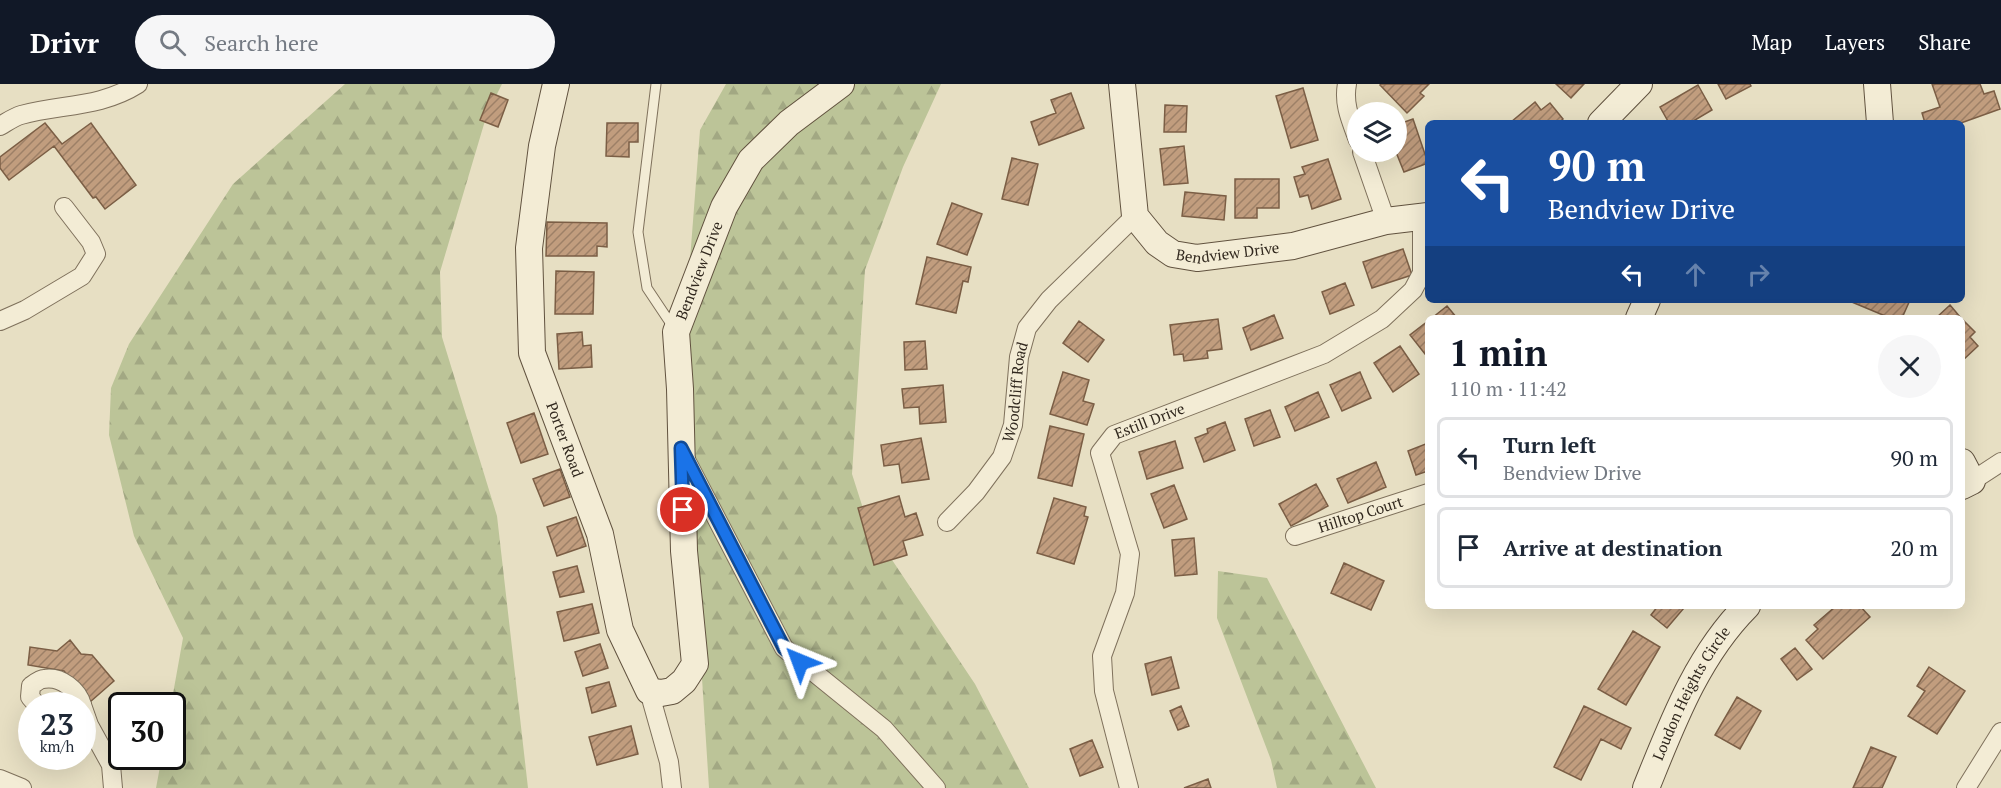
<!DOCTYPE html>
<meta charset="utf-8">
<style>
:root{--surface:#fff;--page:#f6f6f7;--text:#1f2937;--muted:#747a83;--line:#e0e1e3;--accent:#111827}
body{margin:0;font-family:"PT Serif",serif;background:var(--page);color:var(--text);height:100vh;display:flex;flex-direction:column;font-size:22px;white-space:nowrap}
*{box-sizing:border-box;margin:0}
p{font-size:20px;color:var(--muted)}
.icon{flex:none;width:33px;height:33px;fill:none;stroke:currentColor;stroke-width:2;stroke-linecap:round;stroke-linejoin:round}
.map{position:relative;flex:1;overflow:hidden}
.sheet{position:absolute;left:1425px;top:231px;width:540px;height:294px;display:flex;flex-direction:column;background:var(--surface);border-radius:9px;box-shadow:0 6px 24px #0002}
.sheet>*{flex:none}
.hud{position:absolute;left:1425px;top:36px;width:540px;height:183px;border-radius:9px;box-shadow:0 6px 24px #0002;background:#1a4fa0;color:#fff;overflow:hidden}
.controls{position:absolute;left:1347px;top:18px;display:grid;gap:12px}
.controls a{display:grid;place-items:center;width:60px;height:60px;border-radius:50%;background:var(--surface);box-shadow:0 6px 24px #0002;font-size:30px}
.speed{position:absolute;left:18px;top:608px;display:flex;gap:12px;font-size:30px;font-weight:700;text-align:center}
.speed>*{display:grid;place-content:center;width:78px;height:78px;border-radius:50%;background:var(--surface);box-shadow:0 6px 24px #0002;line-height:1}
.speed small{font-size:15px;font-weight:400}
.speed .limit{border:3px solid #111;border-radius:9px;background:#fff;color:#111}
.pin{position:absolute;display:grid;place-items:center;width:51px;height:51px;color:#fff;margin:-26px;border:3px solid #fff;border-radius:50%;box-shadow:0 2px 6px #0007}
.me{position:absolute;width:66px;margin:-33px;rotate:316deg;stroke-linejoin:round;filter:drop-shadow(0 0 4px #0008)}
.turn{display:flex;align-items:center;gap:21px;height:126px;padding:0 24px;font-size:27px}
.turn .icon{width:78px;height:78px;stroke-width:2.5}
.turn b{display:block;font-size:42px;line-height:51px}
.lanes{display:flex;align-items:center;height:57px;padding:0 24px;background:#0003;justify-content:center;gap:30px;direction:ltr}
.lanes .off{opacity:.35}
.round{display:grid;place-items:center;flex:none;width:63px;height:63px;border-radius:32px;background:var(--page)}
.overview{display:flex;align-items:center;justify-content:space-between;height:102px;padding:0 24px}
h1{font-size:36px;font-weight:700;line-height:45px;color:var(--accent)}
ul{padding:0;list-style:none}
li{display:flex;align-items:center;gap:18px;height:81px;margin:0 12px 9px;padding:0 12px;border:3px solid var(--line);border-radius:9px}
li div{flex:1}
li b{display:block;font-size:22px}
li em{font-style:normal}
header{display:flex;align-items:center;gap:36px;box-sizing:border-box;height:84px;padding:0 30px;background:var(--accent);color:#fff}
header strong{font-size:28px}
nav{display:flex;gap:33px;margin-inline-start:auto;font-size:21px}
.search{width:420px;height:54px;background:var(--page);display:flex;align-items:center;gap:15px;box-sizing:border-box;padding:0 21px;border-radius:33px;color:var(--muted);font-size:22px}
.map>svg:first-child{display:block}
</style>
<header>
<strong>Drivr</strong>
<div class="search"><svg class="icon" aria-label="search" viewBox="0 0 24 24"><circle cx="10" cy="10" r="6"/><path d="M15 15l6 6"/></svg>Search here</div>
<nav><a>Map</a><a>Layers</a><a>Share</a></nav>
</header>
<div class="map">
<svg width="2001" height="704" viewBox="0 0 2001 704">
<defs>
<pattern id="forest-firs" width="22" height="20" patternUnits="userSpaceOnUse" patternTransform="scale(1.5)"><rect width="22" height="20" fill="#bcc498"/><path d="M5 1l3.5 6h-7zM16 11l3.5 6h-7z" fill="#a2a883"/></pattern>
<pattern id="building-hatch" width="6" height="6" patternUnits="userSpaceOnUse" patternTransform="scale(1.5)"><rect width="6" height="6" fill="#c19d7e"/><path d="M-1 1l2-2M0 6l6-6M5 7l2-2" fill="none" stroke="#9d8067"/></pattern>
</defs>
<rect width="100%" height="100%" fill="#e7dfc3"/>
<path fill="url(#forest-firs)" d="M345,0H502L487,30L440,188L442,253L497,432L528,704H156L162,672H172L171,621L183,554L134,452L109,351L111,304L129,260L233,100Z
M726,0H941L903,83L865,186L852,390L868,440L975,600L1029,704H709L682,280L700,46Z
M1218,487L1267,494L1376,704H1277L1271,676L1217,534Z"/>
<path fill="url(#building-hatch)" stroke="#7b5e45" stroke-width="1.5" d="M1381,0H1429L1420,9L1424,12L1407,29L1380,1Z
M1556,0H1584L1571,14Z
M1718,0H1750L1751,2L1726,15Z
M1932,0H1980L1984,10L1994,7L2000,25L1961,39H1925L1922,29L1940,23Z
M1698,1L1712,26L1690,39H1669L1660,23Z
M1303,4L1318,56L1291,64L1276,12Z
M491,9L508,16L498,43L480,36Z
M1071,9L1084,44L1039,61L1031,38L1056,29L1051,16Z
M1535,18L1541,26L1550,19L1563,35L1559,39H1512L1511,38Z
M1165,21L1187,22L1186,48H1164Z
M1413,35L1428,79L1404,88L1396,68V41Z
M45,39L62,60L91,39L136,101L105,125L96,113L93,114L54,62L9,96L0,84V73Z
M607,39H638V58H629V73L606,72Z
M1184,62L1188,99L1164,101L1160,65Z
M1012,74L1038,80L1028,121L1002,115Z
M1328,75L1341,115L1312,125L1308,111L1300,113L1294,93L1305,90L1302,83Z
M1235,95H1279V124H1257V134H1235Z
M1185,108L1226,112L1224,136L1182,132Z
M952,119L982,130L967,171L937,160Z
M547,138L607,139V163L597,162V172H546Z
M1403,165L1412,191L1372,204L1363,178Z
M927,173L971,183L968,198L963,197L956,229L916,220Z
M556,187L594,188L593,230H555Z
M1345,199L1354,221L1330,230L1322,208Z
M1847,216H1910L1902,234H1890Z
M1950,221L1961,234H1936Z
M1447,222L1457,234H1432Z
M1274,231L1283,254L1251,266L1243,244Z
M1218,235L1222,265L1207,267L1208,274L1184,277L1183,270L1174,271L1170,241Z
M1962,235L1975,248L1970,253L1978,262L1962,277Z
M1079,237L1104,256L1088,278L1063,259Z
M1428,237V268L1425,270L1410,251Z
M582,248L583,262L591,261L592,283L559,285L557,250Z
M925,257L927,285L905,286L904,258Z
M1400,262L1419,290L1393,308L1374,279Z
M1063,288L1089,296L1083,317L1094,320L1087,341L1050,330Z
M1360,288L1371,314L1342,327L1330,301Z
M943,301L946,338L920,340L919,323L904,324L902,305Z
M1318,308L1329,333L1295,347L1285,323Z
M1270,326L1280,353L1254,362L1245,335Z
M534,329L548,370L521,379L507,339Z
M1225,338L1235,366L1204,378L1195,354L1208,349L1207,345Z
M1050,342L1084,350L1072,402L1038,394Z
M921,354L929,395L902,399L899,380L884,382L881,361Z
M1175,357L1183,384L1147,395L1139,368Z
M1428,359V387L1416,391L1408,367Z
M1376,378L1386,403L1348,419L1337,395Z
M560,385L570,413L544,422L533,395Z
M1316,400L1328,422L1291,442L1279,420Z
M1174,401L1187,435L1164,444L1151,410Z
M899,412L905,433L916,429L923,451L903,457L907,471L874,481L858,424Z
M1054,414L1086,423L1084,432L1088,433L1074,480L1037,469Z
M576,433L586,462L557,472L547,443Z
M1194,454L1197,490L1175,492L1172,456Z
M1344,479L1384,497L1371,526L1331,509Z
M577,482L584,508L560,513L553,488Z
M592,520L599,549L564,557L557,528Z
M1658,522H1681L1684,524L1667,544L1651,531Z
M1836,522H1860L1870,533L1823,575L1806,556L1818,545L1814,541Z
M1633,547L1660,563L1626,621L1598,605Z
M70,556L81,570L92,571L114,597L90,618L64,587L28,581L30,563L57,567Z
M600,560L608,584L583,592L575,568Z
M1795,564L1812,585L1797,596L1781,575Z
M1171,573L1179,604L1152,611L1145,580Z
M1929,583L1965,607L1937,650L1908,632L1925,607L1917,602Z
M609,598L616,622L592,629L586,604Z
M1737,613L1761,627L1740,665L1715,651Z
M1181,622L1189,642L1178,646L1170,627Z
M1584,622L1631,644L1621,665L1601,655L1581,696L1554,683Z
M631,642L638,670L597,681L589,653Z
M1092,656L1103,683L1080,692L1070,665Z
M1871,663L1896,673L1882,704H1853Z
M1208,695L1211,704H1184Z"/>
<g fill="none" stroke-linecap="round" stroke-linejoin="round">
<defs>
<path id="lane" d="M656,0L638,148L647,204L673,243"/>
<g id="street">
<path d="M1347,0C1343,20 1351,37 1358,56"/>
<path d="M0,42C7,38 14,33 21,31C61,20 100,24 138,0"/>
<path d="M1362,68L1386,137"/>
<path d="M0,237L25,226L82,192L96,170L91,158L64,123"/>
<path d="M684,372L784,564L884,645L936,704"/>
<path d="M1972,397L2001,378"/>
<path id="s1" d="M947,438L976,408L1002,373L1013,341L1019,273L1027,244L1049,216L1135,132"/>
<path id="s2" d="M1295,452L1428,409"/>
<path d="M649,607L669,678L672,704"/>
<path d="M37,621L30,613L31,602C35,599 40,595 44,595C61,592 78,606 82,621"/>
<path d="M82,621L89,641L111,681L113,704"/>
<path d="M0,695L22,704"/>
<path id="s3" d="M1129,704L1104,607L1102,572L1125,509L1130,470L1100,369L1114,351L1324,270L1382,235L1413,206L1422,189V133"/>
<path d="M1966,704L2001,648"/>
</g>
<g id="secondary">
<path id="s4" d="M556,0L542,62L529,164L532,269L600,450L620,546L649,607L661,609L672,607L684,597L695,580L684,467L680,305L676,248L724,123L751,76L789,39L841,0"/>
<path id="s5" d="M1122,0L1135,132L1157,159L1173,170L1197,174L1293,162L1386,137L1428,132"/>
<path d="M1877,0L1880,39"/>
<path d="M1601,39L1639,0"/>
<path d="M1639,234L1647,216"/>
<path d="M1962,378L1972,397L1962,402"/>
<path id="s6" d="M1646,704C1672,640 1697,572 1747,522"/>
</g>
</defs>
<use href="#lane" stroke="#7f715c" stroke-width="11"/>
<use href="#street" stroke="#7f715c" stroke-width="20"/>
<use href="#secondary" stroke="#61523f" stroke-width="28"/>
<use href="#lane" stroke="#f3ecd5" stroke-width="9"/>
<use href="#street" stroke="#f3ecd5" stroke-width="18"/>
<use href="#secondary" stroke="#f3ecd5" stroke-width="26"/>
</g>
<g fill="none" stroke-linecap="round" stroke-linejoin="round">
<defs>
<path id="route" d="M683,426L681,364L784,564L800,578"/>
</defs>
<use href="#route" stroke="#114b97" stroke-width="15"/>
<use href="#route" stroke="#1a73e8" stroke-width="10"/>
</g>
<g text-anchor="middle" stroke-width="4.5" stroke-linejoin="round" paint-order="stroke">
<g font-size="15" fill="#31281e" stroke="#f0e9d1">
<text dy="5" stroke="none"><textPath href="#s5" startOffset="242">Bendview Drive</textPath></text>
<text dy="5" stroke="none"><textPath href="#s4" startOffset="1088">Bendview Drive</textPath></text>
<text dy="5" stroke="none"><textPath href="#s1" startOffset="152">Woodcliff Road</textPath></text>
<text dy="5" stroke="none"><textPath href="#s3" startOffset="408">Estill Drive</textPath></text>
<text dy="5" stroke="none"><textPath href="#s4" startOffset="364">Porter Road</textPath></text>
<text dy="5" stroke="none"><textPath href="#s2" startOffset="69">Hilltop Court</textPath></text>
<text dy="5" stroke="none"><textPath href="#s6" startOffset="105">Loudon Heights Circle</textPath></text>
</g>
</g>
</svg>
<div class="controls">
<a><svg class="icon" aria-label="layers" viewBox="0 0 24 24"><path d="M12 4l9 5-9 5-9-5zM3 14l9 5 9-5"/></svg></a>
</div>
<div class="speed"><div>23<small>km/h</small></div><div class="limit">30</div></div>
<div class="pin" style="left:683px;top:426px;background:#d93025"><svg class="icon" aria-label="arrive" viewBox="0 0 24 24"><path d="M6 21V4h12l-3 4 3 4H6"/></svg></div>
<svg class="me" style="left:800px;top:578px" viewBox="-20 -20 40 40"><path d="M0-17L14 15 0 8-14 15z" fill="#1a73e8" stroke="#fff" stroke-width="4"/></svg>
<div class="hud">
<div class="turn"><svg class="icon" aria-label="left" viewBox="0 0 24 24"><path d="M17 20v-9H6M10 6l-5 5 5 5"/></svg><div><b>90 m</b>Bendview Drive</div></div>
<div class="lanes"><svg class="icon" aria-label="left" viewBox="0 0 24 24"><path d="M17 20v-9H6M10 6l-5 5 5 5"/></svg><svg class="icon off" aria-label="ahead" viewBox="0 0 24 24"><path d="M12 20V5M6 11l6-6 6 6"/></svg><svg class="icon off" aria-label="right" viewBox="0 0 24 24"><path d="M7 20v-9h11M14 6l5 5-5 5"/></svg></div>
</div>
<section class="sheet">
<div class="overview"><div><h1>1 min</h1><p>110 m · 11:42</p></div><a class="round"><svg class="icon" aria-label="close" viewBox="0 0 24 24"><path d="M6 6l12 12M18 6L6 18"/></svg></a></div>
<ul>
<li><svg class="icon" aria-label="left" viewBox="0 0 24 24"><path d="M17 20v-9H6M10 6l-5 5 5 5"/></svg><div><b>Turn left</b><p>Bendview Drive</p></div><em>90 m</em></li>
<li><svg class="icon" aria-label="arrive" viewBox="0 0 24 24"><path d="M6 21V4h12l-3 4 3 4H6"/></svg><div><b>Arrive at destination</b></div><em>20 m</em></li>
</ul>
</section>
</div>
